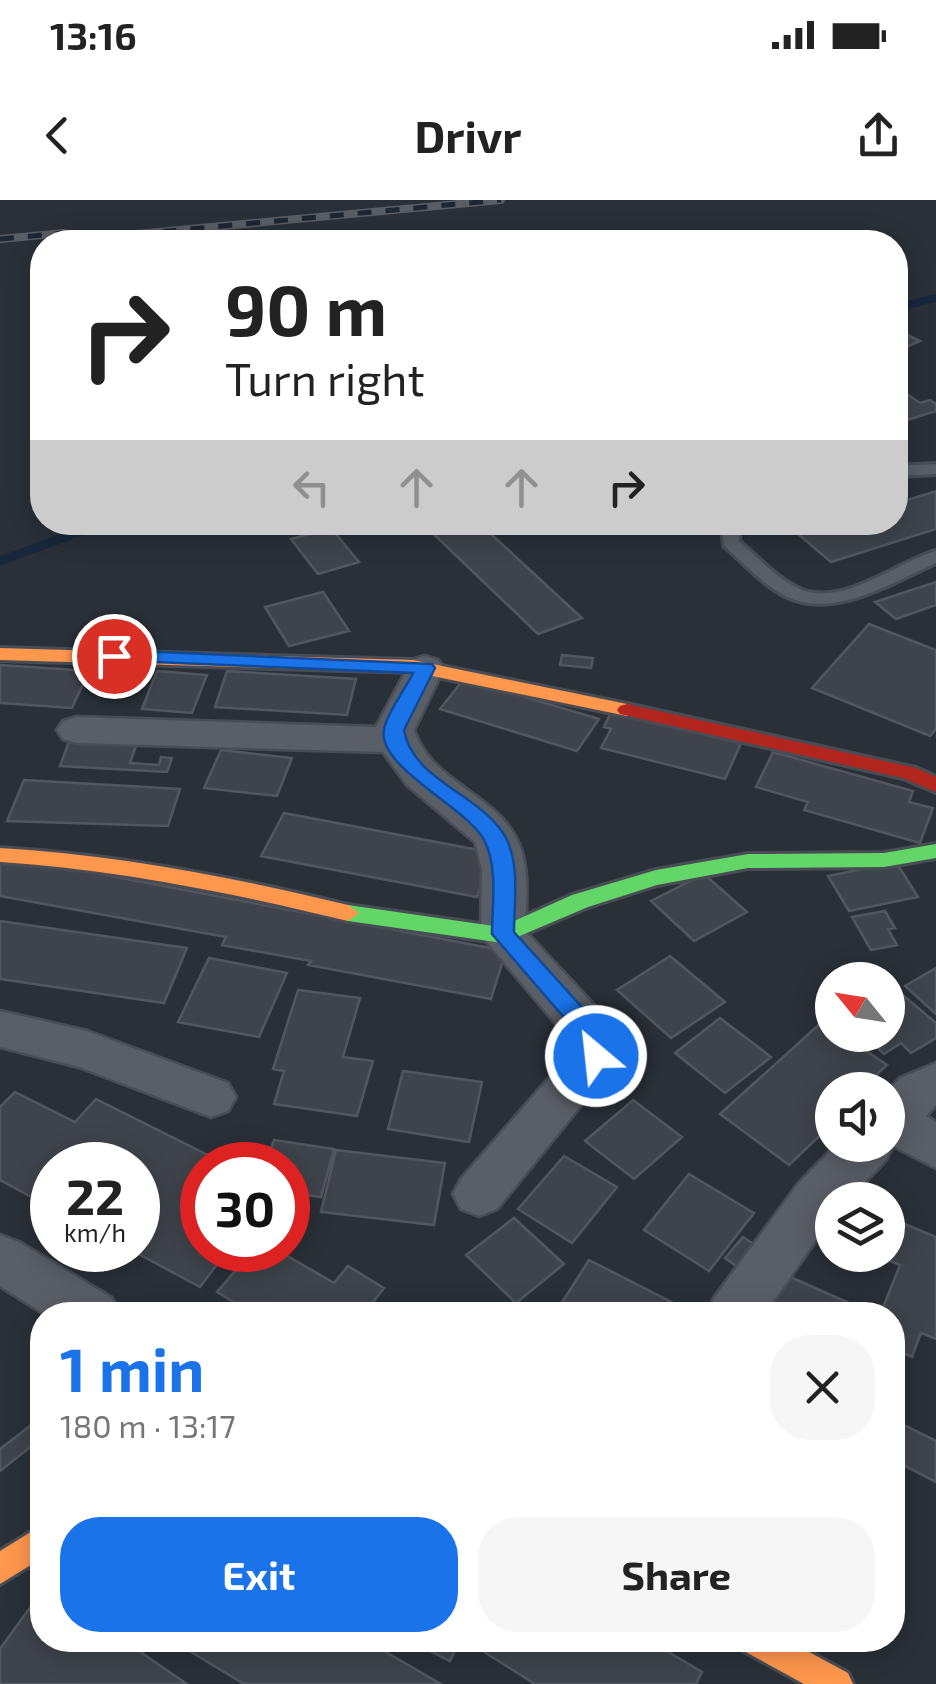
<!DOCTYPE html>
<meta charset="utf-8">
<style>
:root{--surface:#fff;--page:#f6f6f6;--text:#222;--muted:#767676;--accent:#1a73e8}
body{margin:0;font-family:"Exo 2",sans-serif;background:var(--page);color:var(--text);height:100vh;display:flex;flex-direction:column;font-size:38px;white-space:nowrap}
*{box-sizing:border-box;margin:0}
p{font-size:32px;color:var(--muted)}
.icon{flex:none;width:55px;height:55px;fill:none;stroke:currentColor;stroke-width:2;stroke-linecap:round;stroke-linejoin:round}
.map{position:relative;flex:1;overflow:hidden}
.details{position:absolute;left:30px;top:1102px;width:875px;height:350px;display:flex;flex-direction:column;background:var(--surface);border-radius:40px;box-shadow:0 5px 25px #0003}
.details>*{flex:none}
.hud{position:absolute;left:30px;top:30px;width:878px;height:305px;border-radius:40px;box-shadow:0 5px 25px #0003;background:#fff;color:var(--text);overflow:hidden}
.needle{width:65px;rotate:300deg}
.tools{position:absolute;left:815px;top:762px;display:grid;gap:20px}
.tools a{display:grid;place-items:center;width:90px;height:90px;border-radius:50%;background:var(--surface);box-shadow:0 5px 25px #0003;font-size:50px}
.speed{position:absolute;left:30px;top:942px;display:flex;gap:20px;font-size:50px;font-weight:700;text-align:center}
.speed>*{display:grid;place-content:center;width:130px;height:130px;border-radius:50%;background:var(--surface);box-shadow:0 5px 25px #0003;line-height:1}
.speed small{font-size:25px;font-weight:400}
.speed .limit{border:15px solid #d22;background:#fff;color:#111}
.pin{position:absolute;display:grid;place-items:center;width:85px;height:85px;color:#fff;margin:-42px;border:5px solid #fff;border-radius:50%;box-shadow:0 2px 10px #0007}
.me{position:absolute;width:110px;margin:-55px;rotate:332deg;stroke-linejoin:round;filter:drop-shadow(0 0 8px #0008)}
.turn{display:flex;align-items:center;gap:35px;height:210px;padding:0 30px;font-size:45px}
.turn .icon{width:130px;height:130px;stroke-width:2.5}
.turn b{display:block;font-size:70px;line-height:85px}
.lanes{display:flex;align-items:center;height:95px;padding:0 30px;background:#0003;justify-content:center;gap:50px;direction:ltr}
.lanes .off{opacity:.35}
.round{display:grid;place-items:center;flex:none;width:105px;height:105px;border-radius:40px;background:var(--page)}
.overview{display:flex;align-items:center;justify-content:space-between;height:170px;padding:0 30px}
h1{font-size:60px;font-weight:700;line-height:75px;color:var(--accent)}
.primary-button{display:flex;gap:20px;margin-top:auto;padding:20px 30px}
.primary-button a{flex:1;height:115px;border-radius:40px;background:var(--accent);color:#fff;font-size:40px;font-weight:700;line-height:115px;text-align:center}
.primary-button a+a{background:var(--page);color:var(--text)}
.status{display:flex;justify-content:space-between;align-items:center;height:70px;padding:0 50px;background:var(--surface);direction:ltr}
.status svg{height:28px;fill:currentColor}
header{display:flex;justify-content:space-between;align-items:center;height:130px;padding:0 30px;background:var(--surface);font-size:45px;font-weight:700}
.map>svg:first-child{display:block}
</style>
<div class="status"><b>13:16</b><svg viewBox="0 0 49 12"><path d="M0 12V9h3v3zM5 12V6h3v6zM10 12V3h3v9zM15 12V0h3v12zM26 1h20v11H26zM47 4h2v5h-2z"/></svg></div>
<header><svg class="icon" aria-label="back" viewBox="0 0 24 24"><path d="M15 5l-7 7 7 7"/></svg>Drivr<svg class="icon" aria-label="share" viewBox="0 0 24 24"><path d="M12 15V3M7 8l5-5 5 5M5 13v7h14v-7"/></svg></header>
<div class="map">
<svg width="936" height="1484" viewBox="0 0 936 1484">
<rect width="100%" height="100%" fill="#2a3038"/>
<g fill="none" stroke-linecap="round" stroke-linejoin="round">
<path stroke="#19273c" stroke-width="8" d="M895,108L936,98"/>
<path stroke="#19273c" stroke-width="9" d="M0,361L106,322"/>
</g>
<path fill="#3f444c" stroke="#52575f" stroke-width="2.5" d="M895,129L920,141L895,152Z
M907,194L920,203L930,200L936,204V211L895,224V198Z
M936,291V329L831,362L798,334L835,322H895V304Z
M421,322H478L582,418L538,434Z
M331,328L359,362L318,374L291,339Z
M936,382V405L896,419L875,402Z
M323,392L349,431L289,446L265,407Z
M869,424L936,450V529L930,536L812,488Z
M562,455L593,458L591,468L560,465Z
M0,465L89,471L72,508L0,503Z
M157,471L207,475L192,513L142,509Z
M227,471L356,479L347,515L215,507Z
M464,479L599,519L577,551L440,509Z
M612,510L742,541L725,579L601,548L611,529L604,527Z
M71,536L138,540L130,563L159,565L161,557L172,558L167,572L60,566Z
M221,550L292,558L277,596L204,588Z
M773,552L913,591L909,602L933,608L920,643L804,610L808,602L756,587Z
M24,580L180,589L168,626L7,621Z
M284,613L494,653L477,697L261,656Z
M5,656L506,751L491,799L308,765L311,761L222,745L226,737L0,696V665Z
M896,662L918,697L849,711L828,676Z
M704,674L747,712L694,741L651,701Z
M885,711L895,728L888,729L897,745L871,750L852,717Z
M0,721L187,748L164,803L0,779Z
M670,756L725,802L671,838L617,790Z
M209,758L287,773L259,837L178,822Z
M936,768V814L905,786Z
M891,785L936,823V838L911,853L901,843L884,854L863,835H888V787Z
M298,790L360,798L343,857L373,861L357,916L274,904L284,871L273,869Z
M720,818L771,857L725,893L675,853Z
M823,821L832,828V835H843L887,865L861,890H832V924L789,965L720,914Z
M403,871L482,882L469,942L388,929Z
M15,892L75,922L96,899L228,965H202V1002L196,1010L202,1014V1050H228L200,1087L131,1050H138V965H52V1008L0,980V907Z
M633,900L682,937L634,979L585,941Z
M274,940L334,949L321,997L288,992V965H265Z
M336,950L445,963L434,1025L321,1012Z
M564,956L617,987L572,1043L518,1009Z
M689,974L754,1013L709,1071L644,1030Z
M888,1017L936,1037V1139L921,1133L912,1157L892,1148V1115H880L900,1065L876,1055H888Z
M514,1018L564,1064L516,1103L466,1055Z
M743,1037L758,1047L739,1068L725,1058Z
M253,1050H277L334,1083L348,1066L384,1088L363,1115H255L217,1092Z
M589,1060L687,1110L684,1115H554Z
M777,1071L876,1115H756Z
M892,1219L936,1241V1282L903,1265L892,1288Z
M35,1222L42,1230V1238L0,1271V1249Z
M42,1391V1440H123L187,1484H0V1449Z
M180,1440H365L441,1484H244L178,1444Z
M408,1440H460L450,1461Z
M465,1440H648L702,1472L696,1484H535Z"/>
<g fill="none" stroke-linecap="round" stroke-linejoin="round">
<defs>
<path id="lane" d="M936,264V274L895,276V266Z
M727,322H745L739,330V341C757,356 773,375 794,386C838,412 894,363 936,351V363C893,382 834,420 785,396C762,384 744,363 724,346L722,329Z"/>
<path id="street" d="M425,456L438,460L444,468L414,530C431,583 497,593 519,644C530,671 526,702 525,731L608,820L620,857L497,1009L479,1016L461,1009L453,994L461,979L571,853L569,839L481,735L482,670L475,642L407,585L383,552L77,543L63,539L57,530L63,521L77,517L376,527L412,460Z
M0,811L87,831L228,883L236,897L228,911L211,917L79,867L0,847Z
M936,863V905L926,916L936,922V968L893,946L886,960L848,1000H832V1017L764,1115H706L714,1098L798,984L836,945H888V891L900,878Z
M0,1035L19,1042L112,1098L120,1115H46L0,1086Z"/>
<path id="fast" d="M936,644V658L884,667L748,668L657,685L588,707L503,743L348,721L337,713L348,705L501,727L572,695L656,670L748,654L884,653Z"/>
<path id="slow" d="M0,448L413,460L627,504L637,510L627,516L413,472L0,460Z
M0,648C118,655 233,677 348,705L359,713L348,721C233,693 119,670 0,662Z
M42,1325V1358L0,1384V1351Z
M739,1440H787L848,1473L853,1484H804L744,1451Z"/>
<path id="jam" d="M627,504L916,568L936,577V592L903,578L620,514L617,510L620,506Z"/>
</defs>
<use href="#lane" stroke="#484c55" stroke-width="6"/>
<use href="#street" stroke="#484c55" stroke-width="5"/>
<use href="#fast" stroke="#484c55" stroke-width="6"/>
<use href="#slow" stroke="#484c55" stroke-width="6"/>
<use href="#jam" stroke="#484c55" stroke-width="6"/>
<use href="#lane" fill="#5a5e66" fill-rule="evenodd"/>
<use href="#street" fill="#5a5e66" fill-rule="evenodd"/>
<use href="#fast" fill="#63d668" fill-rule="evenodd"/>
<use href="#slow" fill="#ff974d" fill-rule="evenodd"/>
<use href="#jam" fill="#b3261e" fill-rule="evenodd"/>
<defs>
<path id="rail" d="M0,39L64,33
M51,42L501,0"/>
</defs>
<use href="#rail" stroke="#595d64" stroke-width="8"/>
<use href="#rail" stroke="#1d2633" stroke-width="5" stroke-dasharray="14" stroke-linecap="butt"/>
</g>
<path fill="#1a73e8" stroke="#114b97" stroke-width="2.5" d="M114,450L432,464L435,468L404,530C412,579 478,594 503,633C521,660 514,702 514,732L599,826L608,856L605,863H587L580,836L492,734C492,705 498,669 485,642C471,609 376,568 384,529C388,511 405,490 413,473L107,460V452Z"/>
</svg>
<div class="tools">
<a><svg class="needle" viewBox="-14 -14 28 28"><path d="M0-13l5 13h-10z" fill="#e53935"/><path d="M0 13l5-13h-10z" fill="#767676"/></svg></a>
<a><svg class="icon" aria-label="sound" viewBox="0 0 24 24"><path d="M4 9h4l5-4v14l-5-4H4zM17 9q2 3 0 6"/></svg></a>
<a><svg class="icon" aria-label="layers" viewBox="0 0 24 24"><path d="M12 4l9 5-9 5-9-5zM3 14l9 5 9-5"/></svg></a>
</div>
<div class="speed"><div>22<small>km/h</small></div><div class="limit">30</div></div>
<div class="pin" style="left:114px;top:456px;background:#d93025"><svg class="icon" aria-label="arrive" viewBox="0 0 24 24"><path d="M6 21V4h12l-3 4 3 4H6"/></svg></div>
<svg class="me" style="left:596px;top:856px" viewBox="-20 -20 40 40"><circle r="17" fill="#1a73e8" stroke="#fff" stroke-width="3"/><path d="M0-11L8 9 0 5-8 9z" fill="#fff"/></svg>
<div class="hud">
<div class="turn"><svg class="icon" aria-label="right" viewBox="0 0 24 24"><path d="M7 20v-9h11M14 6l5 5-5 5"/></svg><div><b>90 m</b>Turn right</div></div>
<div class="lanes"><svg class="icon off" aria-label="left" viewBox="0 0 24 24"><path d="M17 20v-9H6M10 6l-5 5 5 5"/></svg><svg class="icon off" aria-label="ahead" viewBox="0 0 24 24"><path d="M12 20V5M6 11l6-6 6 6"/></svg><svg class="icon off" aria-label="ahead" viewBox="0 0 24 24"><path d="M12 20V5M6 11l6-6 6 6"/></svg><svg class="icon" aria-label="right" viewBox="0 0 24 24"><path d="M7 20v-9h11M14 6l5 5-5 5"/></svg></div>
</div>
<section class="details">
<div class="overview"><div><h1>1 min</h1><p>180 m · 13:17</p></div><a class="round"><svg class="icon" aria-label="close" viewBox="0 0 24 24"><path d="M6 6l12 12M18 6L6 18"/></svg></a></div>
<div class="primary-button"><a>Exit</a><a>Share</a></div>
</section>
</div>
